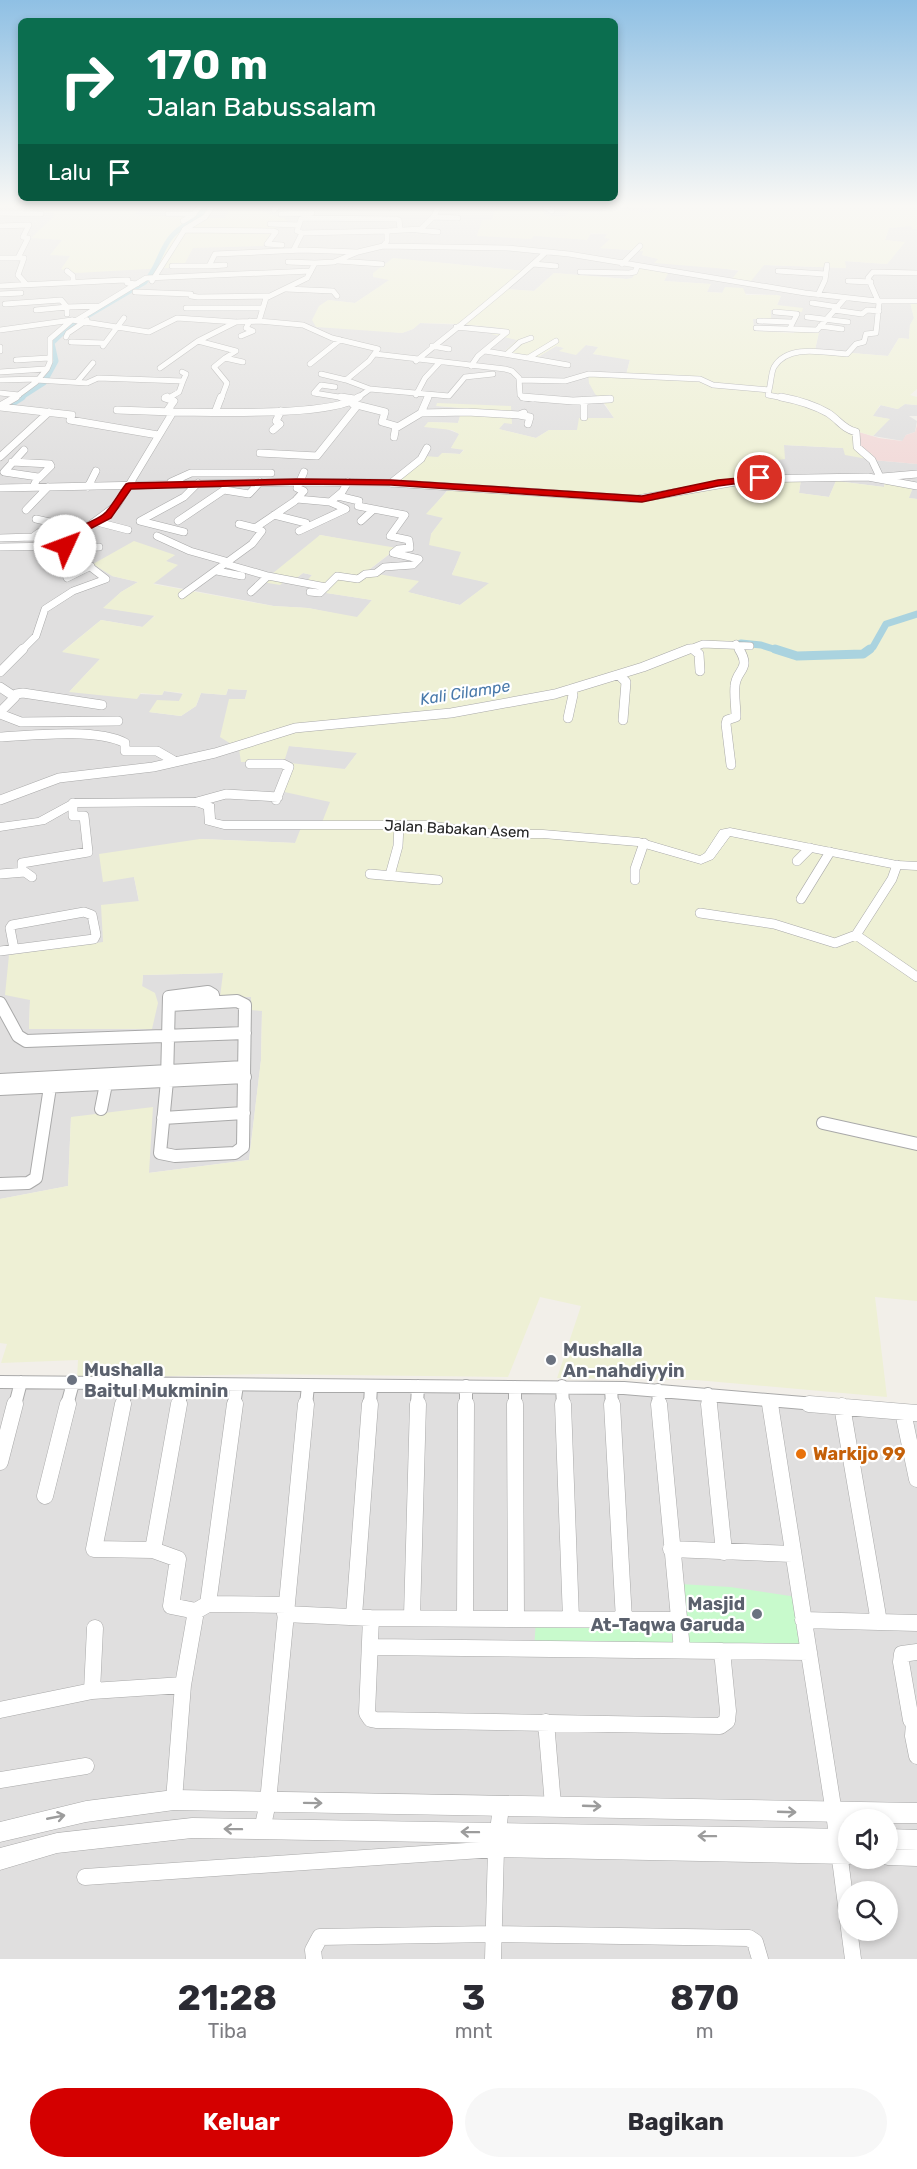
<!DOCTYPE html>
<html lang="id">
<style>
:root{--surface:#fff;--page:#f7f7f7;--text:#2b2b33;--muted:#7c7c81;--accent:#d40000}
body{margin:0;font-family:Rubik,sans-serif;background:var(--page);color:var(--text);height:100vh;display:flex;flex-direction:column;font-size:22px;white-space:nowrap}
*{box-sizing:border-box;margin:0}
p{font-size:20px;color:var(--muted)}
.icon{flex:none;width:33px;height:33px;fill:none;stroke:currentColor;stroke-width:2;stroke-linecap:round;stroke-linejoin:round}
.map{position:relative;height:1959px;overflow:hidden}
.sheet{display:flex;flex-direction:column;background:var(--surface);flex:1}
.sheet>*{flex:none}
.guide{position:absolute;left:18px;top:18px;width:600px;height:183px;border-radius:9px;box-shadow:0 3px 9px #0003;background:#0b6e4f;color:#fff;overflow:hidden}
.tools{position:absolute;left:838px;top:1809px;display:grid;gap:12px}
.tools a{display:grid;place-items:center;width:60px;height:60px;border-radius:50%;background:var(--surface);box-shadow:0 3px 9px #0003;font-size:30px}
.pin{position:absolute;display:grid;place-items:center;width:51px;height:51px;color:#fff;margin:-26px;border:3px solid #fff;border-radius:50%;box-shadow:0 2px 6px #0007}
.me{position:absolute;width:66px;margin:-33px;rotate:47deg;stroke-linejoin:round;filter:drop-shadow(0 0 4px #0008)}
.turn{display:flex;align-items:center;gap:21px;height:126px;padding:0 30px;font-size:27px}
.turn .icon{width:78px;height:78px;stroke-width:2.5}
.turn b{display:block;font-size:42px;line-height:51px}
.then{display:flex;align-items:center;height:57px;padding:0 30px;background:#0003;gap:12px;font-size:22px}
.eta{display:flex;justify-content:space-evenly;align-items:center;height:102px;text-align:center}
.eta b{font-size:36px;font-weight:700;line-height:42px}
.button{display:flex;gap:12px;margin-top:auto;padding:12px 30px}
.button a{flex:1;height:69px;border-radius:36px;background:var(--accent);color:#fff;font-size:24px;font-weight:700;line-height:69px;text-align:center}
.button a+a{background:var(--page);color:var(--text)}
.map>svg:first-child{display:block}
</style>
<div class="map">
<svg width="917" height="1959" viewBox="0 0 917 1959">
<rect width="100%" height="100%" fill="#f2efe9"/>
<path fill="#e0dfdf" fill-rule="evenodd" d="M0,204H640L657,208L650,213L606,207L600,214L570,211L565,217L543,215V209L495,236L607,234L611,239L601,248L644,251L642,255L659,259L740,271L733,278L764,265L846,268L844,261L887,264L904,243L885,240L889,227L912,226V229H917V302H910L914,318L910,325L909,339L899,338L888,356L815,350L819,332L754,331L753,319L771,310L801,312L777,305L781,296L776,295L707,292L710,284L664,281L668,272L627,279L554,273L534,291L505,289L524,271L433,262L390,280L355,303L328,300L346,327L402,333L413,329L420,323L491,326L502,328L492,333L518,340L505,352L538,357L556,346L565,348L586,345L599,347L593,354L630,359L626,375L589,383L614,418H580L578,430H549L536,438L498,429L504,423L511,406H437L463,408L458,423L428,422L460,434L451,448L464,449L460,454L442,453L451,486L427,514L444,517L431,534L462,552L452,574L490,583L460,605L407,592L418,582L365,573L396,549L320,535L287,579L294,580L303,573L312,575L306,582L330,587L327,593L372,600L357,618L308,608L274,606L152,583L177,565L165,561L175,555L112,576L138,582L121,592L104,608L155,615L143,627L101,620L63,651L101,658L70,691L162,695L164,691L184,694L179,701L149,712L181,716L196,706L201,693L226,695L228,689L248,690L245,699L289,746L358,752L345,769L321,826L295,843L200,839L134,877L139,902L103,943L30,1000L29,1029L154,993L142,987L143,975L223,973L251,997L262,1011L261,1060L249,1160L148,1173L71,1117L68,1186L0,1199Z
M905,404L917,405V416H909L917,421L915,432L906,435L903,441L873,436L889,419L872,416L881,405L897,409Z
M784,445L843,448L873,460L917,464V499L908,498L913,488L885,481L884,487L836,481L829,497L799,493L801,479H755L757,462Z
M0,1383L661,1392L917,1416V1959H0ZM849,1820H888V1858H849ZM849,1892H888V1930H849Z"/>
<path fill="#f2dad9" d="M917,425V464L873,460L860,448L859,432L879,438L902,441L906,435L915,432Z"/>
<path fill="#eef0d5" d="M48,204H146L134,215L224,218L229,212L217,204H240L288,220L279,223L263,246L193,248L183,267L76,273L61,269L70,256L50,255L62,240L31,238L56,214L44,211L56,206Z
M640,204H917V229H912V226L889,228L885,240L905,242L887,264L845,261L846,268L764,265L751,281L732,279L739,270L654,263L658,259L642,255L643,251L600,248L610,239L604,238L607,234L591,233L587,240L534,236L531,239L477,236L482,220H492L494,211L501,207L543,209L544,215L565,217L570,211L600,214L605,207L650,213L656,208L639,205Z
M393,258L525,271L506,289L534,291L554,273L627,279L632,278L639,268L669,272L664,281L711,284L707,292L722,293L725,287L743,288L746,295H776L781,296L777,305L803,308L802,312L771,310V320L753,319L754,331L794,333L796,329L819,332L815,350L888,356L899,338L909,339L910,325L914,318L910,302H917V389L910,395L917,397V405L905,404L898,409L880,405L873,416L890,419L873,436L859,432L860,447L872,454L873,460L845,455L843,448L784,445L785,459L757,463L755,478L801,479L799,493L829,497L836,481L884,487L885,481L913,487L909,498L917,499V1301L875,1297L887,1397L696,1380L557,1378L581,1306L540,1297L508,1377L263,1374L77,1378L78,1360L1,1363L7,1344L0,1343V1199L68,1186L71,1117L153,1107L149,1173L249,1160L261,1060L262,1011L251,1010V997H220L223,973L143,975L142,986L155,993L158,1003L152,1029H29L30,1000L5,995L9,955L103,942L101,905L139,901L134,877L103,882L99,854L200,839L295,843L302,825H321L330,802L280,791L290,763L345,769L357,753L289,746L284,762H241L239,749L220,737L229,699H245L247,690L228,689L226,695L201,693L196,706L181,716L149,712L157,700L179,701L183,693L164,691L162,695L141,693L137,699L69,692L100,659L62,652L101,620L142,627L155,616L103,608L121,592L138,582L112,576L93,564L134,541L175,555L166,561L178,565L153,584L273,606L308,608L357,617L372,600L326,593L330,587L306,582L312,575L303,573L294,580L287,579L280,585L262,582L320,535L397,548L366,572L419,581L408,592L460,605L489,583L452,575L461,552L429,545L431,534L443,518L426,514L451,487L391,481L400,471L418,465L423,456L438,457L442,453L460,454L464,450L451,448L459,434L452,430L424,427L428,422L458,423L462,408L436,406L437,403L511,406L512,424L504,423L499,429L536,438L549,430H577L579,418H614L603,401L595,394L589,383L588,374L626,375L630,360L593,354L598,347L586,345L576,355L559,351L564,348L556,346L538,357L504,352L517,340L491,334L501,328L461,324L420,323L413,329L402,333L316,327L312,320L319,306L328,300L355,303L389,280L373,277V273Z"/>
<path fill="#c8facc" d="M680,1584L730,1587L797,1597L803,1647H684Z
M536,1621L679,1622L680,1650L534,1648Z"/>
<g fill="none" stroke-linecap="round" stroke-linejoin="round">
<path stroke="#aad3df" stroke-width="5" d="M19,399L44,383L56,361L52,343L70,326L145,282C158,269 160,249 172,236C183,223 201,220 208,204"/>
<path stroke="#aad3df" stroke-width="7" d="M6,407L22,397
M741,643L761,645L780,651
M868,651L873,647L886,624L917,614"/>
<path stroke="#aad3df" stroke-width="9" d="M775,649L797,656L863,654L870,649"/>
<defs>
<path id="minor-far4" d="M341,204H354L360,208H388
M480,204H497
M545,204V207L552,211
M625,204L635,206
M408,205H439
M274,210L279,204
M0,213L41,214
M168,214H194
M281,214L312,213
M433,217L458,218
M183,221L193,215L202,204
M270,224L299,225
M0,226L29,225L23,237L28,238L18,258
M184,230L274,231L276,232L267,244L282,245
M417,230L438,232
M302,233L387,231
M383,246L387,241V231L421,229L434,216L440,204
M294,249L302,233L297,231L301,219L304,218L396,219L399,220L400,229
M0,258H24L18,275L26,284
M338,261L382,264
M288,262L315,263
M533,264L556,266
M622,264L640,246
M172,266H209L215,254L303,250L357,252
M209,266L225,265
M67,271L73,276V282
M778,271L825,274
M580,272L629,273L635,272L637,267
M152,281L185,229L205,217L214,204
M848,281L871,282
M0,286L125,280H128L127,283L137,284
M286,289L333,291L337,296
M135,292L191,294V296L198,297L268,296
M0,294L21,293
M818,295L825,280L827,265
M812,303L838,307
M5,304L61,300L67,307L100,306
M186,308H262
M36,310L67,307V314
M834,310L862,314L867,310L879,311
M775,312L797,314L790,328
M807,317L848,322
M77,320L146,278L311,271
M759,321L791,322
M820,326L842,329
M456,327L507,332L478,356L471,366
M756,328L817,330L845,298
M0,330L72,320L149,332L177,318L236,322L259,321
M241,336L253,331L246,328L250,321
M66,337L68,333L87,320
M198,341L236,351L225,358L243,362
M71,342L104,343
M103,346L124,318
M432,346L449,349
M0,347V351
M485,351L528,358L556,341
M375,354L505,369L512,371L519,378L520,395L524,398L533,399
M507,354L520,342L531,338
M528,358L568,365
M16,360L49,358
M416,361C460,325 505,291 546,252
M310,364L340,340
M160,368L198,341L236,322
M0,372L45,369
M321,374L346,380
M0,380L38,379
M36,380L87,383L98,378L183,381L186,374L182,372
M520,380L565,381L589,374L700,379L713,385L769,390L768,395L789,399
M77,382L93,363
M335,387L321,385L314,393L351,399
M370,389L449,396L465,377L493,374
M769,390C771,383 771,373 774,367C788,343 826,353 847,354L856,344L864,342L866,334L876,333L879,303L868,278L873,272L917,273
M0,393L19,395
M416,395L425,378L439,363
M13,399L36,382L47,369L50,362V339L72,320
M167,399L179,392L183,381
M221,399L227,383L214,367L225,358
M356,399L370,389L346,380L369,361L378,349L332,338L303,325L259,321L266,298L307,278L315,263L334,262L358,252L383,246L507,248L569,254L805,293L877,301H917
M427,399L428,396"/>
<path id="minor-far3" d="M341,397L354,399
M428,397L421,413L467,412L519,415L524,413
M523,397L573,401L610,399
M781,397C797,400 814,405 828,413C839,420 843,429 856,432L857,447L872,460L881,479
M584,401V417
M353,404L385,412L382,422L396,426L394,437
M0,406L16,397
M0,407L72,415L70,420L158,435
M117,410L173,412
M216,410L221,397
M167,411L174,401L165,398L167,397
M519,415L530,417L528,424
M396,428L421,413
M273,430L280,424L276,421L281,411
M24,450L4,472L38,477L33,487
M260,453L317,456L357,406
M0,457L49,412
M12,462L50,464L51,466L39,478
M882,477L917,474
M171,482L191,473H271
M391,483L421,459L427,448
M88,487L96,471
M0,488L299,482L391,483L637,499L753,479L868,477L917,486
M297,499L330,502L342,492L348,482
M26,510L48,487
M274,515L306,523
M36,519L54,523
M178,521L224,490L249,494L260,482
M361,521L373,510
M97,522L128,530
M239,524L255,528
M299,531L346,509L330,502
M184,532L140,521L184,497L198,483
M157,536L190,551L229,562
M33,537C49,523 62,524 82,529
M0,538L33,537L65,546H77
M0,547L61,546
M78,548L99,547
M226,564L268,576
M217,571L242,576
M67,578L91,566
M251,592L268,576L326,587
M310,592L320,593L337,576L358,579L365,574L376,573L384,567L413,565L419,559L393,553L398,549L410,548L409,540L390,536L405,515L358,506L359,501L338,496
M182,595L252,544L262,531L255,528L295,501L304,491L297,488L304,472
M736,644L740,651
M691,648L695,651
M21,651L36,636L45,609L73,591L106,579L80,559L79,546L83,530L117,505L173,412C213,412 330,417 359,397
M685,651L703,644L750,646"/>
<path id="minor-far2" d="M693,649L699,654L700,671
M0,672L23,649
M619,675L626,682L623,720
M0,687L15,697L0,712
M15,697L16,694L23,693L102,705
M0,714L21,722L118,721
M568,718L573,695L571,689
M0,737C31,735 99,728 125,743V751H157L176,762
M250,764H283L289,767L276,800
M731,765L726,724L727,720L736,717C736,707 734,696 735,686C736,669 752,670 739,649
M0,800L59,778L153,767L215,753L295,728L451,713L555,694L643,667L689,649
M197,802L226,794L278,797
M797,861L810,848
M897,865L892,879L856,935L917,977
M22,872V863L88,852L84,816H73V803
M0,874L25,872L32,877
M370,874L438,880
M390,875L398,846L399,825
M635,880V869L644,843
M801,899L830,852
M700,913L774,924L835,943L856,935
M0,951L94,939L96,935L92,915L84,912L12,925L10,928L14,949"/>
<path id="minor-far1" d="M0,1003L18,1036L26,1041L245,1033
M170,1005L237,1001L245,1005L243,1147L235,1153L175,1156L160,1153L167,1081L169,997L208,992L213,995L214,1002
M0,1080L244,1067
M0,1089L245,1077
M101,1109L106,1084
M163,1118L244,1113
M823,1123L917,1144
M0,1184L28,1183L36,1178L50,1087
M0,1382L624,1388L827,1405
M562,1386L563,1405
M515,1387V1405
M611,1388L612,1405
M658,1390L659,1405
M708,1394L709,1405
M770,1401L771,1405
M15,1405L21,1382
M67,1405L73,1383
M123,1405L127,1383
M179,1405L183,1384
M234,1405L237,1385
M306,1405L308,1386
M370,1405L371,1386
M417,1405L418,1386
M466,1405V1386"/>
<path id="minor" d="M123,1404L94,1549L153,1550L179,1404
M515,1404L516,1619
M563,1404L571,1619
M612,1404L624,1620
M659,1404L682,1650
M709,1404L724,1552
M770,1404L834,1813L853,1959
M809,1404L917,1413
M842,1406L879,1622
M903,1412L917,1479
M0,1462L15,1404
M45,1496L68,1404
M671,1549L792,1554
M153,1550L178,1559L171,1606L196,1611
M208,1604L235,1404
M285,1614L371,1618L679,1620
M354,1616L370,1404
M412,1616L418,1404
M371,1618L367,1713L371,1719L376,1720L720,1726L727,1721L728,1711L722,1651
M465,1618L466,1404
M803,1620L917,1623
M371,1647L809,1652
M917,1652L902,1654L901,1662L911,1720L917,1725
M183,1685L196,1611L208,1604L286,1605
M92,1691L95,1628
M0,1710L92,1691L183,1685L174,1800
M546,1722L553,1805
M914,1723L913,1736L917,1756
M0,1780L86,1766
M262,1830L268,1802L306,1404
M888,1857L917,1858
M85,1877L496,1849L849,1856
M314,1959L313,1950L320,1937L492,1934L749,1938L755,1942L760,1959
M493,1959L496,1849L501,1806"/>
<path id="tertiary" d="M197,798L214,804L215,819L224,821H427L495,830H543L639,838L700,856L705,853L720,830L730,828L897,861L917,862V870L897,869L730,836L713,859L701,864L638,846L543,838H495L427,829H224L205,824L204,809L196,806L75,807L45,824L0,831V823L38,818L73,799Z
M174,1790L917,1803V1823H888V1820H849V1822L174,1810L86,1822L0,1842V1822L86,1801Z
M192,1818L849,1829V1849L192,1838L57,1853L0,1870V1848L57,1833Z
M888,1829L917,1830V1850L888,1849Z"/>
</defs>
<use href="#minor-far4" stroke="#a9a9a9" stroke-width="6"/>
<use href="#minor-far3" stroke="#a9a9a9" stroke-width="8"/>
<use href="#minor-far2" stroke="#a9a9a9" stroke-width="10"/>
<use href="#minor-far1" stroke="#a9a9a9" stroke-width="14"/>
<use href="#minor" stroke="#a9a9a9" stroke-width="17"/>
<use href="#tertiary" stroke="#a9a9a9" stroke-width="1"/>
<use href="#minor-far4" stroke="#fff" stroke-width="5"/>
<use href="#minor-far3" stroke="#fff" stroke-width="7"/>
<use href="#minor-far2" stroke="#fff" stroke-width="9"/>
<use href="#minor-far1" stroke="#fff" stroke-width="12"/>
<use href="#minor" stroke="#fff" stroke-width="16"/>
<use href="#tertiary" fill="#fff" fill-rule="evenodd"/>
</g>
<defs><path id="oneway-shaft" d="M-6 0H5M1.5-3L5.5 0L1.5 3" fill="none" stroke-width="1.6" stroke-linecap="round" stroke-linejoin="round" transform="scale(1.5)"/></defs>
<g stroke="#9c9c9c">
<use href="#oneway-shaft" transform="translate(313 1803) rotate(1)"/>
<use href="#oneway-shaft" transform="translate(592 1806) rotate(2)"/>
<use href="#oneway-shaft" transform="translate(787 1812) rotate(2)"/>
<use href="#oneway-shaft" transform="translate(56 1817) rotate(-11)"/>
<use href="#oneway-shaft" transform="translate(233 1829) rotate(-179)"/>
<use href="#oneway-shaft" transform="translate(470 1832) rotate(-179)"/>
<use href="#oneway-shaft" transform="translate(707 1836) rotate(-179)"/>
</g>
<linearGradient id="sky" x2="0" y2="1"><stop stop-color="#8fc0e4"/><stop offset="0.43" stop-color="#f9f8f5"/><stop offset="1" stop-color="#f9f8f5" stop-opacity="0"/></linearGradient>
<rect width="917" height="478" fill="url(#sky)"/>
<path fill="#d40000" stroke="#8a0000" stroke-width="1.5" d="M760,476H763V480L718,486L642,502L391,485L299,484L131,489L111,518L86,531L82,538L80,548L65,549L60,546L65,543H72C73,522 95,524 106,512C113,504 119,493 126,484L129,483L299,479L391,480L642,496L718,480Z"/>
<g fill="#6b7280" stroke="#fff" stroke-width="2">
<circle cx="551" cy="1360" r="6"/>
<circle cx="72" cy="1380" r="6"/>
<circle cx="757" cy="1614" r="6"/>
</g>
<circle fill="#e8710a" stroke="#fff" stroke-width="2" cx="801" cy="1454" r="6"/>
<g text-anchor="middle" stroke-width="4.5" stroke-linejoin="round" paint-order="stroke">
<g font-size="15" fill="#222" stroke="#fff">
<text transform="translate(457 829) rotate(3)" y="5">Jalan Babakan Asem</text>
</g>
<g font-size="16" font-style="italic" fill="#4a7aab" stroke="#fff">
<text transform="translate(465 692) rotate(-9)" y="6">Kali Cilampe</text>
</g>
<g font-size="18" font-weight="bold" fill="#5b616d" stroke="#fff" text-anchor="start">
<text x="563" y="1356">Mushalla<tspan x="563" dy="21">An-nahdiyyin</tspan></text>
<text x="84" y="1376">Mushalla<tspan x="84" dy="21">Baitul Mukminin</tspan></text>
<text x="745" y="1610" text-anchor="end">Masjid<tspan x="745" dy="21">At-Taqwa Garuda</tspan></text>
</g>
<g font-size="18" font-weight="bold" fill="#c56008" stroke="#fff" text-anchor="start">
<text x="813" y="1460">Warkijo 99</text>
</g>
</g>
</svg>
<div class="tools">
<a><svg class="icon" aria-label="sound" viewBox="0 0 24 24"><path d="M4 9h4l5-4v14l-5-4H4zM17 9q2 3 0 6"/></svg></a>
<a><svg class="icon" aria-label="search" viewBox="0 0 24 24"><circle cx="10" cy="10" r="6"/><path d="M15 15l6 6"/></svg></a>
</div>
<div class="pin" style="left:760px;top:478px;background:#d93025"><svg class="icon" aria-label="arrive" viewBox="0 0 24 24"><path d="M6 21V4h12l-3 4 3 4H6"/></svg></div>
<svg class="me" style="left:65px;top:546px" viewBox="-20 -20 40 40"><circle r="19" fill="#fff"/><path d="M0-13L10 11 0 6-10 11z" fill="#d40000"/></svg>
<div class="guide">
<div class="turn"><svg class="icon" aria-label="right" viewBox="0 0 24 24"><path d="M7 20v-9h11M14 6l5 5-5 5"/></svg><div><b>170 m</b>Jalan Babussalam</div></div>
<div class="then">Lalu<svg class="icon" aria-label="arrive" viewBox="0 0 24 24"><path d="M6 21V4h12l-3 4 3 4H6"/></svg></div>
</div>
</div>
<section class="sheet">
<div class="eta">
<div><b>21:28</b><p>Tiba</p></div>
<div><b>3</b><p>mnt</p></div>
<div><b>870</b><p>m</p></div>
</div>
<div class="button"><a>Keluar</a><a>Bagikan</a></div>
</section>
